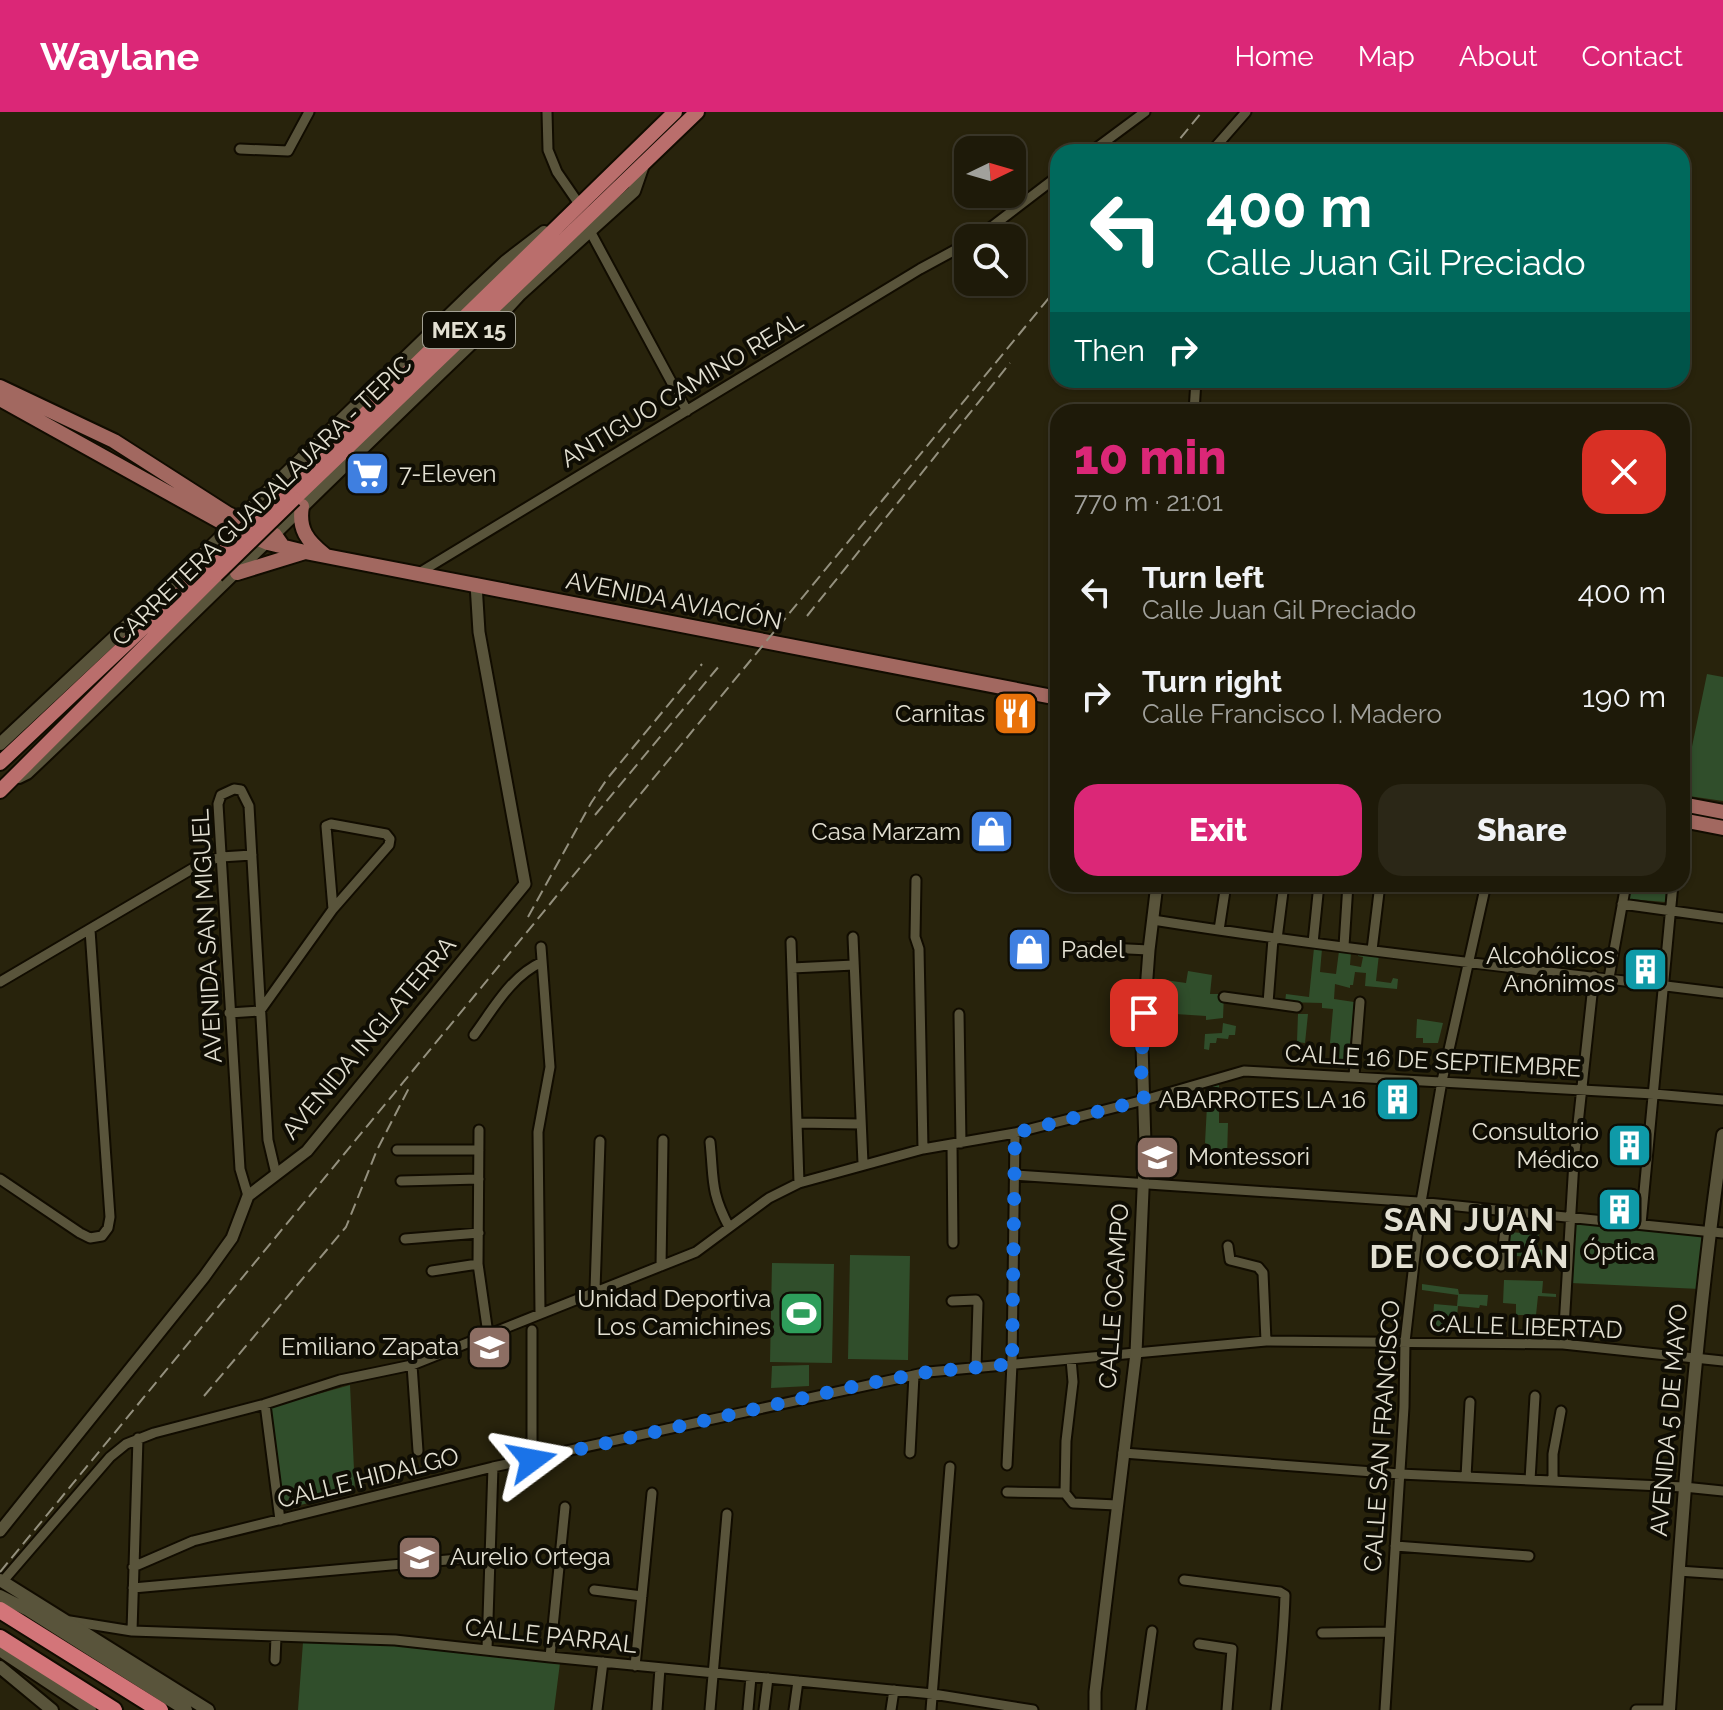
<!DOCTYPE html>
<meta charset="utf-8">
<style>
:root{--surface:#1e1a09;--page:#2b2717;--text:#f1f3f6;--muted:#a1a19c;--line:#3c382a;--accent:#db2777}
body{margin:0;font-family:Raleway,sans-serif;background:var(--page);color:var(--text);height:100vh;display:flex;flex-direction:column;font-size:30px;white-space:nowrap}
*{box-sizing:border-box;margin:0}
p{font-size:26px;color:var(--muted)}
.icon{flex:none;width:44px;height:44px;fill:none;stroke:currentColor;stroke-width:2;stroke-linecap:round;stroke-linejoin:round}
.map{position:relative;flex:1;overflow:hidden}
.drawer{position:absolute;left:1050px;top:292px;width:640px;height:488px;display:flex;flex-direction:column;background:var(--surface);border-radius:24px;box-shadow:0 2px 6px #0004,0 0 0 2px var(--line)}
.drawer>*{flex:none}
.banner{position:absolute;left:1050px;top:32px;width:640px;height:244px;border-radius:24px;box-shadow:0 2px 6px #0004,0 0 0 2px var(--line);background:#00695c;color:#fff;overflow:hidden}
.needle{width:52px;rotate:85deg}
.fabs{position:absolute;left:954px;top:24px;display:grid;gap:16px}
.fabs a{display:grid;place-items:center;width:72px;height:72px;border-radius:16px;background:var(--surface);box-shadow:0 2px 6px #0004,0 0 0 2px var(--line);font-size:40px}
.pin{position:absolute;display:grid;place-items:center;width:68px;height:68px;color:#fff;margin:-34px;border-radius:16px;box-shadow:0 4px 12px #0006}
.me{position:absolute;width:88px;margin:-44px;rotate:77deg;stroke-linejoin:round;filter:drop-shadow(0 0 6px #0008)}
.turn{display:flex;align-items:center;gap:28px;height:168px;padding:0 24px;font-size:36px}
.turn .icon{width:104px;height:104px;stroke-width:2.5}
.turn b{display:block;font-size:56px;line-height:68px}
.then{display:flex;align-items:center;height:76px;padding:0 24px;background:#0003;gap:16px;font-size:30px}
.round{display:grid;place-items:center;flex:none;width:84px;height:84px;border-radius:24px;background:var(--page)}
.overview{display:flex;align-items:center;justify-content:space-between;height:136px;padding:0 24px}
h1{font-size:48px;font-weight:800;line-height:60px;color:var(--accent)}
.action{display:flex;gap:16px;margin-top:auto;padding:16px 24px}
.action a{flex:1;height:92px;border-radius:24px;background:var(--accent);color:#fff;font-size:32px;font-weight:800;line-height:92px;text-align:center}
.action a+a{background:var(--page);color:var(--text)}
ul{padding:0;list-style:none}
li{display:flex;align-items:center;gap:24px;height:104px;padding:0 24px}
li div{flex:1}
li b{display:block;font-size:30px}
li em{font-style:normal}
header{display:flex;align-items:center;gap:48px;box-sizing:border-box;height:112px;padding:0 40px;background:var(--accent);color:#fff}
header strong{font-size:38px}
nav{display:flex;gap:44px;margin-inline-start:auto;font-size:28px}
.map>svg:first-child{display:block}
</style>
<header>
<strong>Waylane</strong>
<nav><a>Home</a><a>Map</a><a>About</a><a>Contact</a></nav>
</header>
<div class="map">
<svg width="1723" height="1598" viewBox="0 0 1723 1598">
<rect width="100%" height="100%" fill="#28230c"/>
<path fill="#304e2b" d="M1707,562L1723,565V689L1682,683Z
M1632,772H1667L1665,790L1629,787Z
M1314,836L1322,837L1320,860L1336,862L1339,839L1351,840L1350,853L1361,855L1363,845L1358,844V841L1379,842L1376,869L1391,871L1393,866L1398,867L1397,877L1365,874L1366,861L1355,860L1353,873H1350V876L1335,872L1334,887L1354,890L1349,949L1335,948L1336,932L1330,931L1333,897L1322,896V891L1285,890L1286,882L1309,885Z
M1188,859L1212,863L1210,882H1224L1223,906L1206,908V904L1160,901L1162,877L1151,876V866L1186,871Z
M1298,902H1308L1305,931L1297,930Z
M1417,907L1443,911L1438,931H1423V926H1416Z
M1223,911L1236,914L1235,923H1229L1228,927L1217,926L1216,931H1210L1209,938L1204,937L1205,922L1222,921Z
M1219,972V1011H1228L1227,1046L1216,1045L1215,1040H1209L1208,1032L1205,1031L1208,975Z
M1574,1108L1705,1123L1700,1177L1571,1171Z
M1509,1120L1539,1122L1537,1137L1543,1138L1542,1148L1526,1150V1145L1517,1144L1515,1152L1506,1151Z
M850,1143L910,1144L908,1248L848,1247Z
M772,1151L834,1152L832,1251L770,1250Z
M1504,1168L1543,1169L1542,1181L1556,1182V1185L1538,1184L1536,1203H1516V1192L1503,1191Z
M1422,1172L1458,1177L1459,1182L1488,1183L1487,1194L1480,1193L1479,1196L1458,1194L1457,1205L1443,1204V1222L1432,1221L1434,1192L1457,1194L1458,1183L1422,1178Z
M809,1253V1274L771,1276L772,1254Z
M350,1273L355,1379L281,1398L268,1296Z
M303,1530L396,1531L560,1551L554,1598H298Z"/>
<g fill="none" stroke-linecap="round" stroke-linejoin="round">
<defs>
<path id="minor" d="M547,0L548,38L557,60L579,92
M240,37L288,39L309,0
M1091,40L1145,0
M1211,40L1246,0
M590,119L687,299
M977,126L1058,64
M1194,300L1196,268
M419,461L920,157L968,131
M916,768L915,825L919,837L923,1037
M1622,792L1723,806
M1153,808C1342,838 1533,857 1723,881
M1219,818L1226,772
M853,825L863,1051
M1277,827L1284,772
M791,830L799,1071
M1313,831L1319,772
M1344,834L1348,772
M1087,835L1149,838
M1372,838L1380,772
M792,856L854,853
M1609,866L1626,772
M0,870L202,751L221,745L252,743
M1224,885L1297,895
M1268,891L1273,827
M229,901L260,899L333,797L389,733L390,727L386,722L331,712L326,714L333,797
M959,902L961,1031
M474,923C494,896 511,864 542,850
M1354,964L1360,890
M797,1011L861,1012
M479,1018L478,1152L488,1222
M710,1030C714,1068 710,1079 729,1115
M952,1032L953,1131
M397,1038H479
M1014,1063L1418,1090L1723,1121
M0,1067L80,1121L90,1126L102,1124L108,1116L110,1105L90,818
M401,1069L479,1067
M248,1084L240,1057L218,692L221,683L234,677L241,678L249,694L268,1028L276,1062
M1641,1112L1673,772
M405,1127L479,1121
M1228,1134L1230,1148L1258,1155L1263,1161L1266,1229
M661,1154L663,1028
M1501,1154L1507,1099
M432,1159L478,1152
M595,1178L600,1029
M952,1189L976,1188L978,1191L976,1256
M540,1200L538,1020L550,955L541,835
M1563,1232L1574,1049L1594,864
M412,1253L418,1339
M265,1292L280,1408
M910,1341L914,1263
M1123,1341L1400,1362L1684,1375L1723,1379
M532,1348V1218
M1007,1353L1012,1252L1015,1021
M1466,1365L1470,1290
M1530,1368L1535,1284
M1553,1369V1342L1561,1299
M1007,1380L1065,1381L1073,1391L1117,1393
M1065,1381L1066,1329L1073,1270L1071,1247
M1395,1434L1529,1444
M133,1455L193,1429L493,1355L928,1260L1266,1229L1563,1232L1723,1249
M1678,1459L1723,1462
M1184,1468L1280,1480L1285,1483C1284,1521 1280,1559 1276,1598
M3,1469L110,1345L126,1332L154,1321L265,1292L340,1268L412,1253L686,1144L696,1140L769,1086L799,1071L923,1037L1015,1021L1144,988L1244,959L1654,982L1723,988
M133,1476L492,1444
M594,1478L642,1484
M70,1509L132,1519L395,1528L550,1545L933,1582L1033,1598
M132,1519L138,1326
M1322,1521L1390,1520
M1199,1532L1232,1537L1227,1598
M487,1537L493,1355
M550,1545L565,1395
M275,1548L276,1525
M635,1554L652,1381
M597,1598L603,1550
M657,1598L660,1556
M710,1598L727,1402
M748,1598L751,1565
M764,1598L768,1566
M794,1598L798,1569
M891,1598L894,1578
M931,1598L950,1355
M1141,1598L1152,1519
M1385,1598L1404,1295L1405,1230L1421,1090L1442,969L1486,772
M1636,1598H1669"/>
<path id="tertiary" d="M0,1419L204,1165L232,1126L248,1084L307,1039L525,772L479,520L476,472
M1095,1598V1580L1136,1241L1145,1032L1142,933L1149,838L1157,772"/>
<path id="secondary" d="M0,632L194,451L472,181L505,150L544,120
M19,665L27,661C185,511 339,357 497,207L520,182L634,79L643,53
M0,1468L208,1598
M0,1484L28,1498L186,1598
M0,1538L90,1598
M0,1555L52,1598
M1669,1598C1682,1406 1695,1214 1723,1023"/>
<path id="primary" d="M0,275L114,329L228,402L275,423L282,433
M0,287L230,415L268,431L305,440L1058,586
M302,394C298,417 307,429 325,443
M237,461L305,440
M1682,692L1723,700
M1682,708L1723,716"/>
<path id="trunk" d="M287,378L675,0
M294,387L697,0
M0,651L210,453
M0,679L216,463"/>
<path id="motorway" d="M0,1498L160,1598
M0,1526L114,1598"/>
</defs>
<use href="#minor" stroke="#110c00" stroke-width="13"/>
<use href="#tertiary" stroke="#110c00" stroke-width="15"/>
<use href="#secondary" stroke="#110c00" stroke-width="16"/>
<use href="#primary" stroke="#110c00" stroke-width="18"/>
<use href="#trunk" stroke="#110c00" stroke-width="18"/>
<use href="#motorway" stroke="#110c00" stroke-width="20"/>
<use href="#minor" stroke="#59543b" stroke-width="9"/>
<use href="#tertiary" stroke="#59543b" stroke-width="11"/>
<use href="#secondary" stroke="#59543b" stroke-width="12"/>
<use href="#primary" stroke="#a26860" stroke-width="14"/>
<use href="#trunk" stroke="#ba6e6c" stroke-width="14"/>
<use href="#motorway" stroke="#d37579" stroke-width="16"/>
<path stroke="#94907e" stroke-width="2" stroke-dasharray="12 6" stroke-linecap="butt" d="M1169,40L1202,0
M807,504L1010,251
M595,703L720,553
M528,805L591,691L607,667L702,552
M204,1284L346,1115L377,1038L410,974
M0,1460L1058,175"/>
<defs>
<path id="trunk-bridge" d="M210,453L287,378
M216,463L294,387"/>
</defs>
<use href="#trunk-bridge" stroke="#110c00" stroke-width="18" stroke-linecap="butt"/>
<use href="#trunk-bridge" stroke="#ba6e6c" stroke-width="14"/>
</g>
<g fill="none" stroke-linecap="round" stroke-linejoin="round">
<path stroke="#1a73e8" stroke-width="14" stroke-dasharray="0 25.2" d="M532,1348L865,1272L928,1260L1012,1252L1015,1021L1144,988L1141,958L1144,901"/>
</g>
<defs>
<symbol id="supermarket-square" viewBox="-11 -11 22 22"><rect x="-9" y="-9" width="18" height="18" rx="4" fill="#3f7fe0" stroke="#0f0d04"/><path d="M-6-5.5h2.5l.6 2H6L4.5 2H-2.5L-4.4-4H-6ZM-1.5 3.2a1.3 1.3 0 1 0 .1 0ZM3 3.2a1.3 1.3 0 1 0 .1 0Z" fill="#fff"/></symbol>
<symbol id="restaurant-square" viewBox="-11 -11 22 22"><rect x="-9" y="-9" width="18" height="18" rx="4" fill="#e8710a" stroke="#0f0d04"/><path d="M-5-6h1v4h1v-4h1v4h1v-4h1v5L-1.5 .5V6h-2V.5L-5-1ZM5-6V6H3V1.5H1.5Q1.5-4 5-6Z" fill="#fff"/></symbol>
<symbol id="shop-square" viewBox="-11 -11 22 22"><rect x="-9" y="-9" width="18" height="18" rx="4" fill="#3f7fe0" stroke="#0f0d04"/><path d="M-5-2.5h2.3a2.7 3.5 0 0 1 5.4 0H5L5.5 6h-11ZM-1.5-2.5h3a1.5 2.3 0 0 0-3 0Z" fill="#fff"/></symbol>
<symbol id="building-square" viewBox="-11 -11 22 22"><rect x="-9" y="-9" width="18" height="18" rx="4" fill="#0f9aa8" stroke="#0f0d04"/><path d="M-4-6H4V6H1V3H-1V6H-4ZM-2.5-4.3h1.7v1.8h-1.7ZM.8-4.3h1.7v1.8H.8ZM-2.5-1h1.7V.8h-1.7ZM.8-1h1.7V.8H.8Z" fill="#fff"/></symbol>
<symbol id="school-square" viewBox="-11 -11 22 22"><rect x="-9" y="-9" width="18" height="18" rx="4" fill="#8d6e63" stroke="#0f0d04"/><path d="M0-5L7-2L0 1L-7-2ZM-4 1L0 2.5L4 1V4Q0 6-4 4Z" fill="#fff"/></symbol>
<symbol id="stadium-square" viewBox="-11 -11 22 22"><rect x="-9" y="-9" width="18" height="18" rx="4" fill="#2e9e5b" stroke="#0f0d04"/><path d="M0-5a6.5 5 0 1 0 0 10a6.5 5 0 1 0 0-10ZM-3.5-1.8h7v3.6h-7Z" fill="#fff"/></symbol>
</defs>
<g fill-rule="evenodd">
<use href="#supermarket-square" x="342" y="336" width="51" height="51"/>
<use href="#restaurant-square" x="990" y="576" width="51" height="51"/>
<use href="#shop-square" x="966" y="694" width="51" height="51"/>
<use href="#shop-square" x="1004" y="812" width="51" height="51"/>
<use href="#building-square" x="1620" y="832" width="51" height="51"/>
<use href="#building-square" x="1372" y="962" width="51" height="51"/>
<use href="#building-square" x="1604" y="1008" width="51" height="51"/>
<use href="#school-square" x="1132" y="1020" width="51" height="51"/>
<use href="#building-square" x="1594" y="1072" width="51" height="51"/>
<use href="#stadium-square" x="776" y="1176" width="51" height="51"/>
<use href="#school-square" x="464" y="1210" width="51" height="51"/>
<use href="#school-square" x="394" y="1420" width="51" height="51"/>
</g>
<g text-anchor="middle" stroke-width="8" stroke-linejoin="round" paint-order="stroke">
<rect fill="#0f0d04" stroke="#a3a194" stroke-width="2" x="423" y="200" width="92" height="36" rx="6"/>
<g font-size="22" font-weight="bold" fill="#e3e0d2">
<text x="469" y="226">MEX 15</text>
</g>
<g font-size="24" fill="#e3e0d2" stroke="#0f0d04">
<text transform="translate(682 278) rotate(-31)" y="8">ANTIGUO CAMINO REAL</text>
<text transform="translate(262 389) rotate(-44)" y="8">CARRETERA GUADALAJARA - TEPIC</text>
<text transform="translate(674 489) rotate(11)" y="8">AVENIDA AVIACIÓN</text>
<text transform="translate(207 824) rotate(-93)" y="8">AVENIDA SAN MIGUEL</text>
<text transform="translate(369 926) rotate(-50)" y="8">AVENIDA INGLATERRA</text>
<text transform="translate(1433 949) rotate(3)" y="8">CALLE 16 DE SEPTIEMBRE</text>
<text transform="translate(1114 1184) rotate(-86)" y="8">CALLE OCAMPO</text>
<text transform="translate(1526 1215) rotate(2)" y="8">CALLE LIBERTAD</text>
<text transform="translate(1669 1308) rotate(-85)" y="8">AVENIDA 5 DE MAYO</text>
<text transform="translate(1382 1324) rotate(-86)" y="8">CALLE SAN FRANCISCO</text>
<text transform="translate(368 1366) rotate(-14)" y="8">CALLE HIDALGO</text>
<text transform="translate(551 1524) rotate(6)" y="8">CALLE PARRAL</text>
</g>
<g font-size="24" fill="#e3e0d2" stroke="#0f0d04" text-anchor="end">
<text x="399" y="370" text-anchor="start">7-Eleven</text>
<text x="985" y="610">Carnitas</text>
<text x="961" y="728">Casa Marzam</text>
<text x="1061" y="846" text-anchor="start">Padel</text>
<text x="1615" y="852">Alcohólicos<tspan x="1615" dy="28">Anónimos</tspan></text>
<text x="1366" y="996">ABARROTES LA 16</text>
<text x="1599" y="1028">Consultorio<tspan x="1599" dy="28">Médico</tspan></text>
<text x="1188" y="1053" text-anchor="start">Montessori</text>
<text x="1619" y="1148" text-anchor="middle">Óptica</text>
<text x="771" y="1195">Unidad Deportiva<tspan x="771" dy="28">Los Camichines</tspan></text>
<text x="459" y="1243">Emiliano Zapata</text>
<text x="450" y="1453" text-anchor="start">Aurelio Ortega</text>
</g>
<g font-size="32" font-weight="bold" letter-spacing="2" fill="#e3e0d2" stroke="#0f0d04">
<text x="1470" y="1119">SAN JUAN<tspan x="1470" dy="37">DE OCOTÁN</tspan></text>
</g>
</g>
</svg>
<div class="fabs">
<a><svg class="needle" viewBox="-14 -14 28 28"><path d="M0-13l5 13h-10z" fill="#e53935"/><path d="M0 13l5-13h-10z" fill="#a1a19c"/></svg></a>
<a><svg class="icon" aria-label="search" viewBox="0 0 24 24"><circle cx="10" cy="10" r="6"/><path d="M15 15l6 6"/></svg></a>
</div>
<div class="pin" style="left:1144px;top:901px;background:#d93025"><svg class="icon" aria-label="arrive" viewBox="0 0 24 24"><path d="M6 21V4h12l-3 4 3 4H6"/></svg></div>
<svg class="me" style="left:532px;top:1348px" viewBox="-20 -20 40 40"><path d="M0-17L14 15 0 8-14 15z" fill="#1a73e8" stroke="#fff" stroke-width="4"/></svg>
<div class="banner">
<div class="turn"><svg class="icon" aria-label="left" viewBox="0 0 24 24"><path d="M17 20v-9H6M10 6l-5 5 5 5"/></svg><div><b>400 m</b>Calle Juan Gil Preciado</div></div>
<div class="then">Then<svg class="icon" aria-label="right" viewBox="0 0 24 24"><path d="M7 20v-9h11M14 6l5 5-5 5"/></svg></div>
</div>
<section class="drawer">
<div class="overview"><div><h1>10 min</h1><p>770 m · 21:01</p></div><a class="round" style="background:#d93025;color:#fff"><svg class="icon" aria-label="close" viewBox="0 0 24 24"><path d="M6 6l12 12M18 6L6 18"/></svg></a></div>
<ul>
<li><svg class="icon" aria-label="left" viewBox="0 0 24 24"><path d="M17 20v-9H6M10 6l-5 5 5 5"/></svg><div><b>Turn left</b><p>Calle Juan Gil Preciado</p></div><em>400 m</em></li>
<li><svg class="icon" aria-label="right" viewBox="0 0 24 24"><path d="M7 20v-9h11M14 6l5 5-5 5"/></svg><div><b>Turn right</b><p>Calle Francisco I. Madero</p></div><em>190 m</em></li>
</ul>
<div class="action"><a>Exit</a><a>Share</a></div>
</section>
</div>
